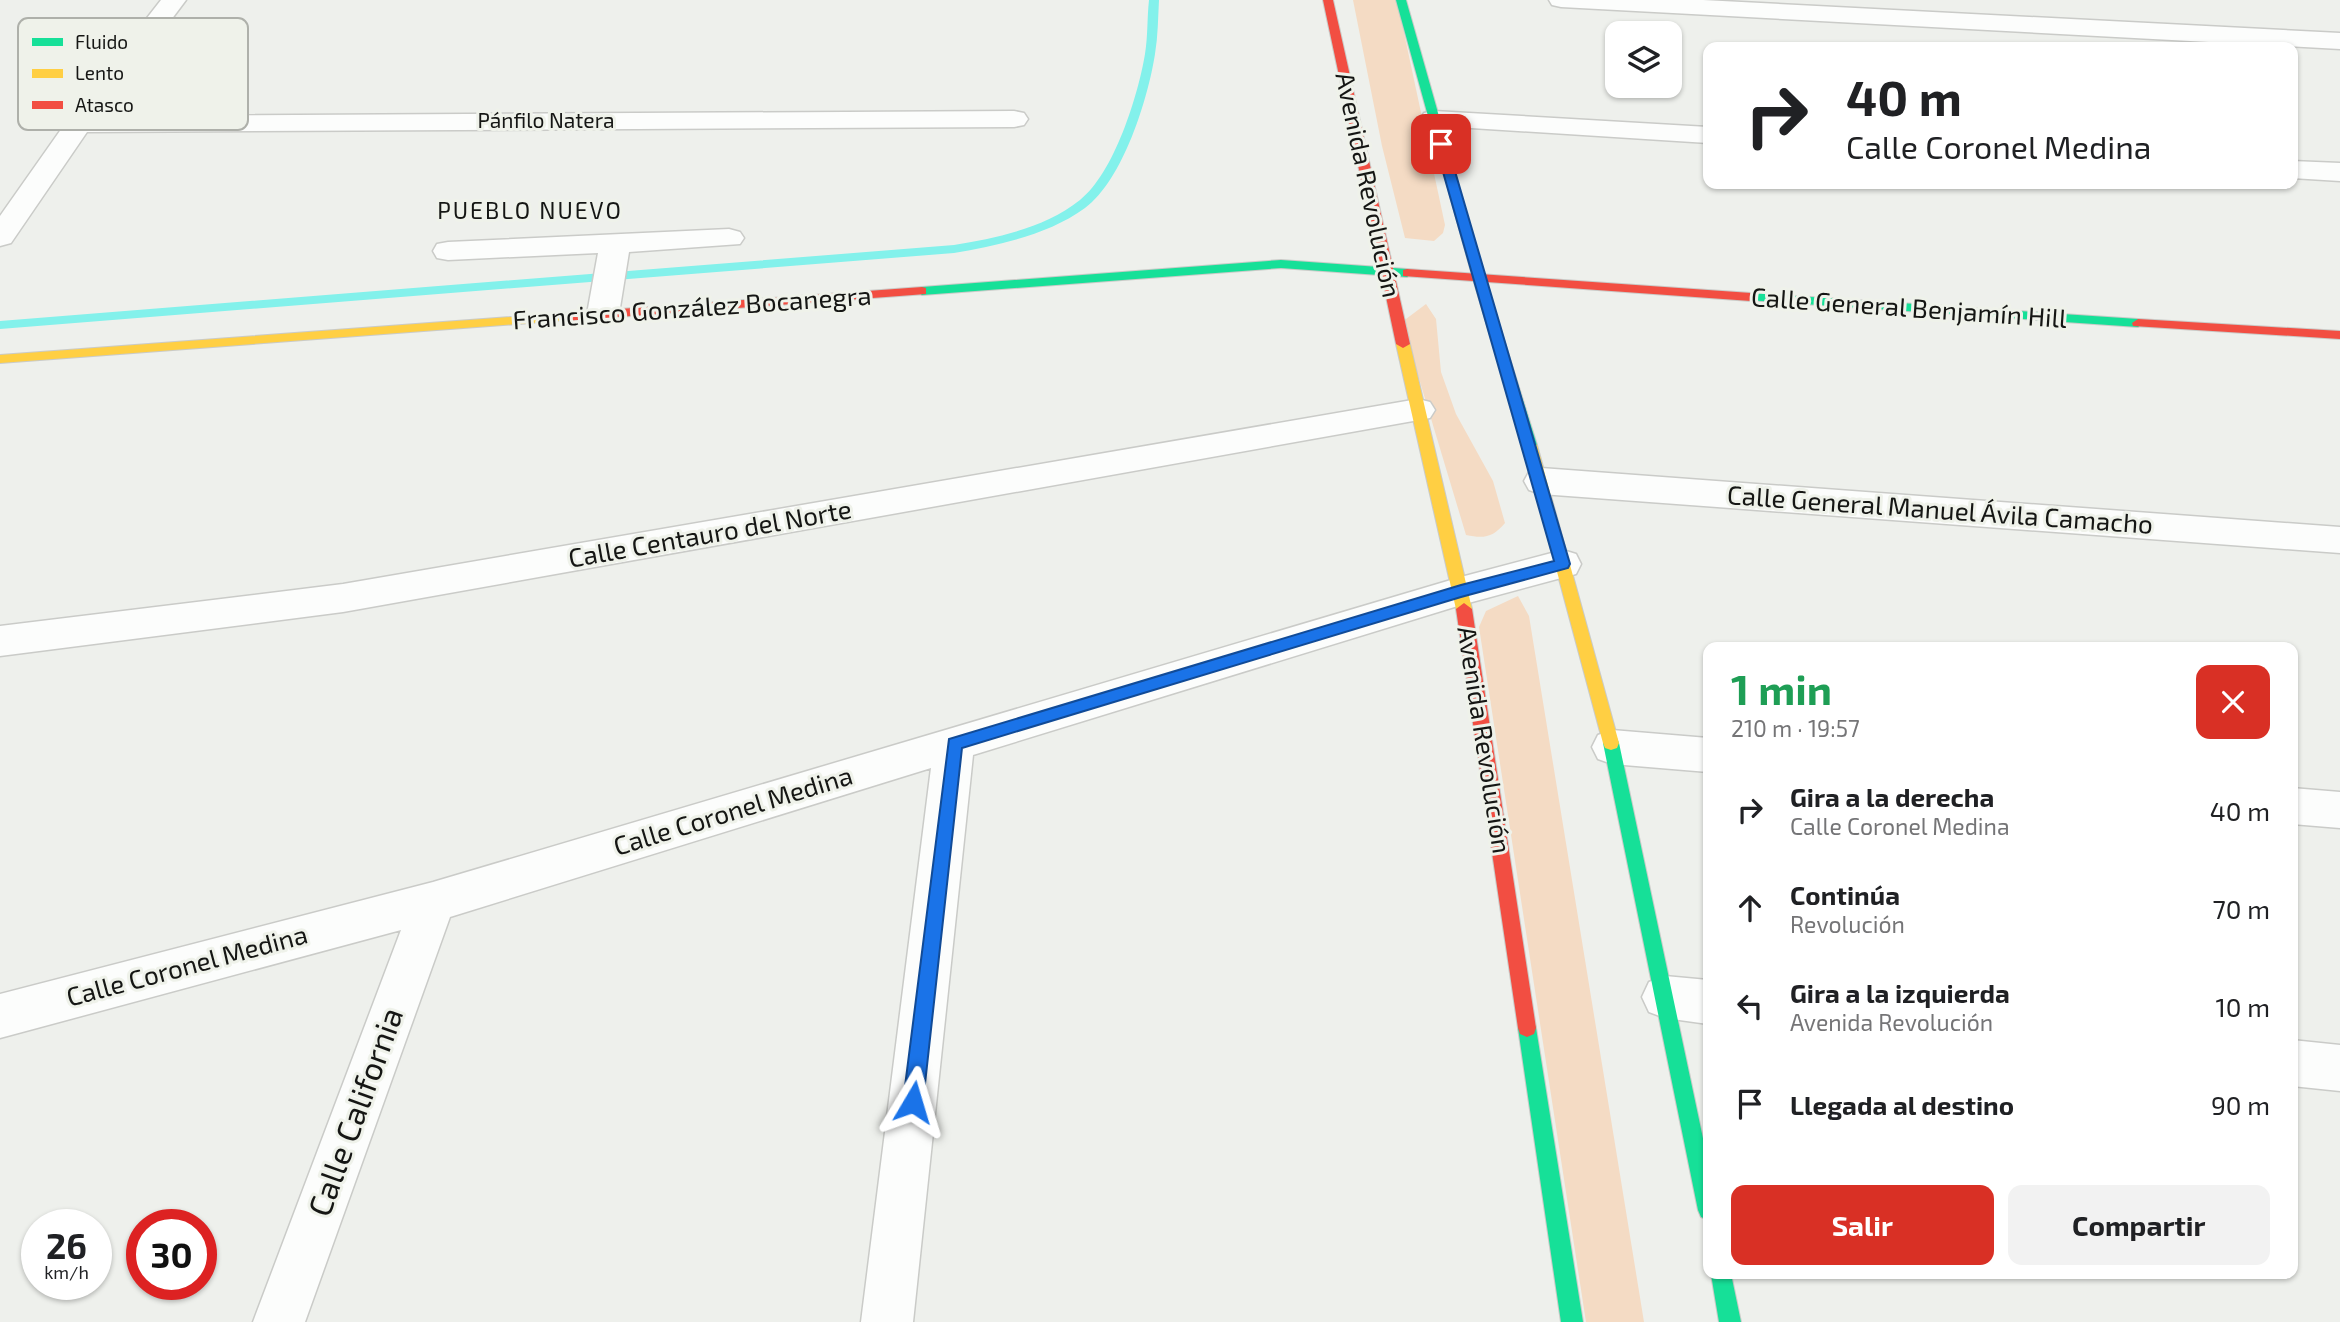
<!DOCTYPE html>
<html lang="es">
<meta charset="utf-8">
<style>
:root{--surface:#fff;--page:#f2f2f2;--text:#202124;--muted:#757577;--accent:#d93025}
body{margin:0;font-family:"Exo 2",sans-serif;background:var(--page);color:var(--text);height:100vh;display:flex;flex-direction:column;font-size:26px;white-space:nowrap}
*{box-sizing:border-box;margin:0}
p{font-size:23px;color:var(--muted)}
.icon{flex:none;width:38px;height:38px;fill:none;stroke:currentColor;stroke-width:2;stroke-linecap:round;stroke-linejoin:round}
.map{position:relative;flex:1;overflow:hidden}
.sheet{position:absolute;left:1703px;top:642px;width:595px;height:637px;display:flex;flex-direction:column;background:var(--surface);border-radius:14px;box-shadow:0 2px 5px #0004}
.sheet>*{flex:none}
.guide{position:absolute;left:1703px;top:42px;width:595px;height:147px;border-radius:14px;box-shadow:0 2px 5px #0004;background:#fff;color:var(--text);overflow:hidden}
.buttons{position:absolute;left:1605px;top:21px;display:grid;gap:14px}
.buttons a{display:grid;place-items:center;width:77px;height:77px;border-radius:14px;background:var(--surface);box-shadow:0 2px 5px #0004;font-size:35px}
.speed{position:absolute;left:21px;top:1209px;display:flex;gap:14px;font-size:35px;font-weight:700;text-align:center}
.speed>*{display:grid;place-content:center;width:91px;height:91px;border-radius:50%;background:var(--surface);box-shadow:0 2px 5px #0004;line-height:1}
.speed small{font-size:18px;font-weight:400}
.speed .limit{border:10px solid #d22;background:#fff;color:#111}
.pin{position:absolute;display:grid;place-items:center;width:60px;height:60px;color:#fff;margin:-30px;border-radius:14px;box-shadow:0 4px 10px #0006}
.me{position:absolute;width:77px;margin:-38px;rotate:7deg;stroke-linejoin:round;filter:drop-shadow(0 0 5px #0008)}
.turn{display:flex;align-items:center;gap:24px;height:147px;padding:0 28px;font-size:32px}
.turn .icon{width:91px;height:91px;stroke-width:2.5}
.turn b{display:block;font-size:49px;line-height:60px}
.round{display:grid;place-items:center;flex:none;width:74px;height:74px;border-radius:14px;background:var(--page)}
.summary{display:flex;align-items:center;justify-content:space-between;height:119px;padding:0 28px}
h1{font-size:42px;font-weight:700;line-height:52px;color:#1e9e55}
.primary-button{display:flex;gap:14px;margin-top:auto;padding:14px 28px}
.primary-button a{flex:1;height:80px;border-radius:14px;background:var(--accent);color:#fff;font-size:28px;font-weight:700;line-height:80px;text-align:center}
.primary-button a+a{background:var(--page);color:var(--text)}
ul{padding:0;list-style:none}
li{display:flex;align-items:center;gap:21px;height:98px;padding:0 28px}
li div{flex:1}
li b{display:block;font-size:26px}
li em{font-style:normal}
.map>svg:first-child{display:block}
</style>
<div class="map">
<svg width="2340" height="1322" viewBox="0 0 2340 1322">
<rect width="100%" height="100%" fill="#eef0ec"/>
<path fill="#f4dbc4" d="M1353,0H1397L1445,225L1443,233L1434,241L1405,238L1382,146Z
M1426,304L1436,319L1441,372L1456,414L1493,481L1505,523C1493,537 1485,539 1466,535L1402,322Z
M1518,596L1529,616L1644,1322H1586L1479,627L1486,611Z"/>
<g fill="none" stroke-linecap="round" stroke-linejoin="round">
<path fill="#83f1eb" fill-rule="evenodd" d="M1149,0H1159C1158,18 1158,36 1155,54C1148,99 1123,180 1085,208C1048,235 999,245 954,253L0,329V321L954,245C997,238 1045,228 1080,200C1114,173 1138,96 1145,54C1148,36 1147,18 1149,0Z"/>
<defs>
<path id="street" d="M161,0H186L99,116L1014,111L1024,113L1028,119L1024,125L1014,127L87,132L11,243L0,246V216L69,118Z
M1549,0H1703L2340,33V49L1561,7L1552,5Z
M1434,111L1708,127V143L1424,125L1420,119L1424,113Z
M2292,161L2340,163V181L2292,178Z
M729,229L740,232L744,238L740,244L629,252L619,314L614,321L603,324L592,321L587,314L598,253L448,260L437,258L433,251L437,244L448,242Z
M1418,399L1430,402L1435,410L1430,418L343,612L0,656V626L343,584Z
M1541,468L2340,527V553L1541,494L1529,490L1524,481L1529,472Z
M1563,550L1576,554L1581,564L1576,574L1461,605L973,755L913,1322H861L931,768L450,917L305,1322H253L401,930L0,1038V994L433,882L1461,577Z
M1612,730L1708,738V772L1612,764L1598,759L1592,747L1598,735Z
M2292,788L2340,792V828L2292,824Z
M1665,976L1708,980V1024L1665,1018L1649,1012L1642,997L1649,982Z
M2292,1040L2340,1045V1091L2292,1086Z"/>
<path id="fast" d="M1396,0H1406L1485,279L1537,445L1535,448H1525L1523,445L1473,279Z
M1281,260L1407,269L1413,273L1407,277L1281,268L922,295L916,291L922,287Z
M1751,293L2138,319L2144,323L2138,327L1747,300V294Z
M1611,736L1617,738L1619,743L1708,1162V1220L1701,1217L1698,1210L1603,743L1605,738Z
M1527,1019L1534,1022L1536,1028L1583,1322H1561L1518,1028L1520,1022Z
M1711,1274H1731L1741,1322H1719Z"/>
<path id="slow" d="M565,313L570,314V320L0,363V355Z
M1403,340L1410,344L1472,609L1464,615L1456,609L1396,344Z
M1530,440L1537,445L1619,743L1617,748L1611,750L1605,748L1603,743L1523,445Z"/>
<path id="jam" d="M1323,0H1333L1410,344L1403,348L1396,344Z
M1407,269L1751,293L1757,297L1751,301L1403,276V270Z
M922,287L926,288V294L565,321L559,317L565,313Z
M2138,319L2340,331V339L2133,326L2132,323Z
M1464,603L1472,609L1536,1028L1534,1034L1527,1037L1520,1034L1518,1028L1456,609Z"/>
</defs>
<use href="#street" stroke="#cacbc8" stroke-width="3"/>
<use href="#fast" stroke="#cacbc8" stroke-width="2"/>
<use href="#slow" stroke="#cacbc8" stroke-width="2"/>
<use href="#jam" stroke="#cacbc8" stroke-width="2"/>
<use href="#street" fill="#fcfdfc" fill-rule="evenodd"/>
<use href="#fast" fill="#16e098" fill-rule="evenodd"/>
<use href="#slow" fill="#ffcf43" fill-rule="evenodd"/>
<use href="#jam" fill="#f24e42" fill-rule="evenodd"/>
</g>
<path fill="#1a73e8" stroke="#114b97" stroke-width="2" d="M1441,141L1447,144L1570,564L1568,568L1461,597L962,748L923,1102L920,1109L913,1112L906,1109L903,1102L949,739L1461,585L1554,561L1435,144Z"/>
<g text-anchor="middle" stroke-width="6" stroke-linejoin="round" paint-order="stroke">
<g font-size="21" fill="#151614" stroke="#eff2ea">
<text x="546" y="128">Pánfilo Natera</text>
</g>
<g font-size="23" letter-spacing="2" fill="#151614" stroke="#eff2ea">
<text x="530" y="219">PUEBLO NUEVO</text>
</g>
<g font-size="26" fill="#151614" stroke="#eff2ea">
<text transform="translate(1368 185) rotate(78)" y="9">Avenida Revolución</text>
<text transform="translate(692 308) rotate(-4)" y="9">Francisco González Bocanegra</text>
<text transform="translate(1909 308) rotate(4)" y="9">Calle General Benjamín Hill</text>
<text transform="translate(1940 510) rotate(4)" y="9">Calle General Manuel Ávila Camacho</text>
<text transform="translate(710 534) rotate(-10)" y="9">Calle Centauro del Norte</text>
<text transform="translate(1484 740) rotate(81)" y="9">Avenida Revolución</text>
<text transform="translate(733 811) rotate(-17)" y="9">Calle Coronel Medina</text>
<text transform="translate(187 966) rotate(-15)" y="9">Calle Coronel Medina</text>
</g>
<g font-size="32" fill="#151614" stroke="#eff2ea">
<text transform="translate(356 1112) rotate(-70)" y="11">Calle California</text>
</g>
</g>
<rect x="18" y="18" width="230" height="112" rx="10" fill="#eff2ea" stroke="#aeb0aa" stroke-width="2"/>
<rect x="32" y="38" width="31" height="8" fill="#16e098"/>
<rect x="32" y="69" width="31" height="9" fill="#ffcf43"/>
<rect x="32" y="101" width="31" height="8" fill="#f24e42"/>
<g font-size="19" fill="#151614">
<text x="75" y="49">Fluido</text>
<text x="75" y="80">Lento</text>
<text x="75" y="112">Atasco</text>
</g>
</svg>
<div class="buttons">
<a><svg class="icon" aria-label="layers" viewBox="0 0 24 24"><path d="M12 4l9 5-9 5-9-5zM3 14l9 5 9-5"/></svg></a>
</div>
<div class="speed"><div>26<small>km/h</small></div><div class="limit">30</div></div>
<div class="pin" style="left:1441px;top:144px;background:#d93025"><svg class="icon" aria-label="arrive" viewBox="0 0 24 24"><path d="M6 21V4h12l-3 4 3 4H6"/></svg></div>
<svg class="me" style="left:913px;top:1102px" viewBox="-20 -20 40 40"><path d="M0-17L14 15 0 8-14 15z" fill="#1a73e8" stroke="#fff" stroke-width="4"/></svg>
<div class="guide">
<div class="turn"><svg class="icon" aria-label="right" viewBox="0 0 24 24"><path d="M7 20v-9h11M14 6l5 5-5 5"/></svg><div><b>40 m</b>Calle Coronel Medina</div></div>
</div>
<section class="sheet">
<div class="summary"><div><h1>1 min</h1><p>210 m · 19:57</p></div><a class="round" style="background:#d93025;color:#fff"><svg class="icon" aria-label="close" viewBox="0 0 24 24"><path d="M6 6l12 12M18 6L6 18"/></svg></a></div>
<ul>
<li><svg class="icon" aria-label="right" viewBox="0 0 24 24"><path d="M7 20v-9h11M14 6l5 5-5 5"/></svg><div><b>Gira a la derecha</b><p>Calle Coronel Medina</p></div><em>40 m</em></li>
<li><svg class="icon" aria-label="ahead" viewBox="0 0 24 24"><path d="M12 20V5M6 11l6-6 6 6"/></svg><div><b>Continúa</b><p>Revolución</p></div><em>70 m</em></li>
<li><svg class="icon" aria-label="left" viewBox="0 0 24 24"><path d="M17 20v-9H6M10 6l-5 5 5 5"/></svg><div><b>Gira a la izquierda</b><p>Avenida Revolución</p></div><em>10 m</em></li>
<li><svg class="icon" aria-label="arrive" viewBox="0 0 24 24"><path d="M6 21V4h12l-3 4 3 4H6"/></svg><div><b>Llegada al destino</b></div><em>90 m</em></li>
</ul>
<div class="primary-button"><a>Salir</a><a>Compartir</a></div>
</section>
</div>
